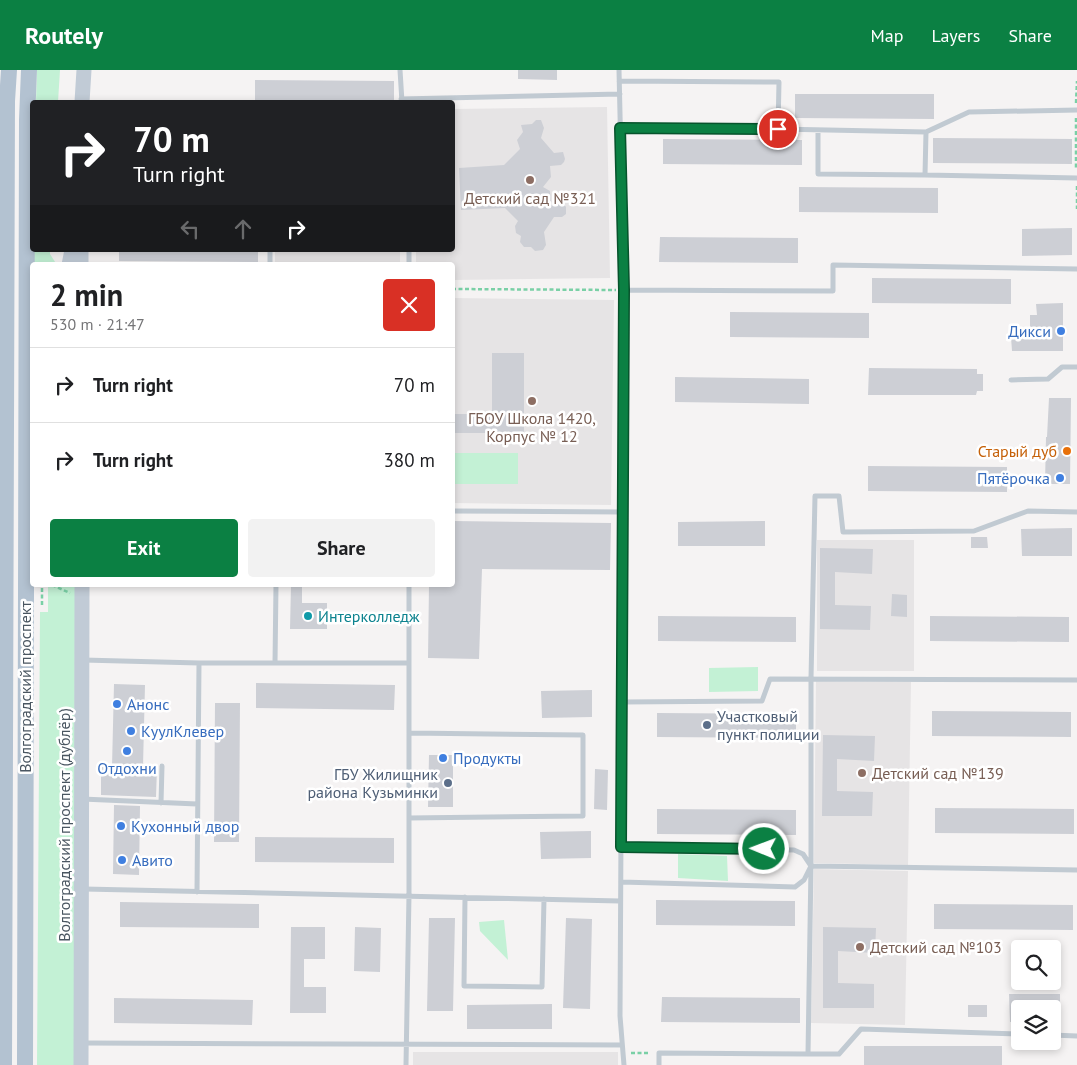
<!DOCTYPE html>
<meta charset="utf-8">
<style>
:root{--surface:#fff;--page:#f2f2f2;--text:#202124;--muted:#757577;--line:#e0e0e0;--accent:#0b8043}
body{margin:0;font-family:"PT Sans",sans-serif;background:var(--page);color:var(--text);height:100vh;display:flex;flex-direction:column;font-size:19px;white-space:nowrap}
*{box-sizing:border-box;margin:0}
p{font-size:16px;color:var(--muted)}
.icon{flex:none;width:28px;height:28px;fill:none;stroke:currentColor;stroke-width:2;stroke-linecap:round;stroke-linejoin:round}
.map{position:relative;flex:1;overflow:hidden}
.drawer{position:absolute;left:30px;top:192px;width:425px;height:325px;display:flex;flex-direction:column;background:var(--surface);border-radius:5px;box-shadow:0 2px 8px #0003}
.drawer>*{flex:none}
.guide{position:absolute;left:30px;top:30px;width:425px;height:152px;border-radius:5px;box-shadow:0 2px 8px #0003;background:#202124;color:#fff;overflow:hidden}
.buttons{position:absolute;left:1011px;top:870px;display:grid;gap:10px}
.buttons a{display:grid;place-items:center;width:50px;height:50px;border-radius:5px;background:var(--surface);box-shadow:0 2px 8px #0003;font-size:25px}
.pin{position:absolute;display:grid;place-items:center;width:42px;height:42px;color:#fff;margin:-21px;border:2px solid #fff;border-radius:50%;box-shadow:0 1px 5px #0007}
.me{position:absolute;width:55px;margin:-28px;rotate:271deg;stroke-linejoin:round;filter:drop-shadow(0 0 4px #0008)}
.turn{display:flex;align-items:center;gap:18px;height:105px;padding:0 20px;font-size:22px}
.turn .icon{width:65px;height:65px;stroke-width:2.5}
.turn b{display:block;font-size:35px;line-height:42px}
.lanes{display:flex;align-items:center;height:48px;padding:0 20px;background:#0003;justify-content:center;gap:25px;direction:ltr}
.lanes .off{opacity:.35}
.round{display:grid;place-items:center;flex:none;width:52px;height:52px;border-radius:5px;background:var(--page)}
.overview{display:flex;align-items:center;justify-content:space-between;height:85px;padding:0 20px}
h1{font-size:30px;font-weight:800;line-height:38px}
.button{display:flex;gap:10px;margin-top:auto;padding:10px 20px}
.button a{flex:1;height:58px;border-radius:5px;background:var(--accent);color:#fff;font-size:20px;font-weight:800;line-height:58px;text-align:center}
.button a+a{background:var(--page);color:var(--text)}
ul{padding:0;list-style:none}
li{display:flex;align-items:center;gap:15px;height:75px;padding:0 20px;border-top:1px solid var(--line)}
li div{flex:1}
li b{display:block;font-size:19px}
li em{font-style:normal}
header{display:flex;align-items:center;gap:30px;box-sizing:border-box;height:70px;padding:0 25px;background:var(--accent);color:#fff}
header strong{font-size:24px}
nav{display:flex;gap:28px;margin-inline-start:auto;font-size:18px}
.map>svg:first-child{display:block}
</style>
<header>
<strong>Routely</strong>
<nav><a>Map</a><a>Layers</a><a>Share</a></nav>
</header>
<div class="map">
<svg width="1077" height="995" viewBox="0 0 1077 995">
<rect width="100%" height="100%" fill="#f5f3f3"/>
<path fill="#e6e4e5" d="M607,37L610,208L453,210L452,195H416V180H452L453,39Z
M275,180H400V195H275Z
M453,228L614,230L611,435L453,433Z
M817,470H914V601H817Z
M816,611L911,612L908,795L814,793Z
M814,799L908,801L905,955L811,953Z
M413,982H618V995H413Z"/>
<path fill="#c3f1d5" d="M37,0H60L58,32H36Z
M33,180H50V184L57,195H33Z
M453,383H518V414H453Z
M48,515H75L74,995H37L40,542H48Z
M758,597V621L709,622V598Z
M678,784L727,786L728,811L678,808Z
M504,850L508,890L480,861L479,852Z"/>
<path fill="#cdcfd5" d="M518,0H557V10L518,9Z
M255,10L394,11V32H255Z
M795,24H934V49L795,48Z
M536,50H541L544,58L541,68L554,83L563,82L565,89L564,92L561,95L550,96L551,107L543,117L550,121L551,135L563,133L566,137V144L562,147H554L544,162L546,175L543,180L535,181L531,177H524L520,172L521,166L516,163L515,156L518,151L505,138L461,140L459,98L504,95L520,79L517,70L523,62L521,55L532,54Z
M933,68L1072,69V94L933,93Z
M663,69L802,70V95L663,94Z
M799,117L938,118V143L799,142Z
M1072,158V185L1022,186V159Z
M660,167L798,168V193L659,192Z
M119,180H258V192L119,191Z
M872,208L1011,209V234L872,233Z
M1063,233V281H1012L1011,267H1030V245H1037L1036,234Z
M730,242L869,243V268L730,267Z
M492,283H524V366H492V363H452V344H492Z
M869,298L977,299V304H983V321H977L976,325H868Z
M675,307L809,309V334L675,332Z
M1049,328H1071L1070,414H1045L1046,367H1047Z
M868,396L1007,397V422L868,421Z
M452,451L611,453L610,500L482,499L479,589L428,588L429,515H452Z
M765,451V476H678V452Z
M1072,458V486H1022L1021,459Z
M971,467H987L988,478H971Z
M820,478L873,479L872,504L835,502V535L871,536L870,560L820,559Z
M291,515H302V533H327V559H290Z
M892,524L907,525V547L891,546Z
M658,546L796,547V572L658,571Z
M930,546L1069,547V572L930,571Z
M256,613L395,615L394,640L256,638Z
M114,614L145,615L143,697L157,698L156,727L101,725V697H112Z
M592,620V647L542,648L541,621Z
M215,633H240L239,772H214Z
M932,641L1071,642V667L932,666Z
M657,643L796,644V668L657,667Z
M823,665L875,666L874,691L837,689V721L873,722L872,746H822Z
M429,685H453V737H428Z
M595,699L608,700L607,740L594,739Z
M114,735L140,736L139,805L113,804Z
M935,738L1074,739V764L935,763Z
M657,739L796,740V765L657,764Z
M591,761V788L541,789L540,762Z
M255,767L394,768V793L255,792Z
M656,830L795,831V856L656,855Z
M120,832L259,834V858L120,857Z
M934,834L1073,835V860L934,859Z
M429,848H455L453,941H427Z
M566,848L592,849L590,939L563,938Z
M291,857H325V889H304V917H326V943H290Z
M355,857L381,858L380,902L354,901Z
M823,857L876,858L875,883L838,881V913L874,914V938H823Z
M1009,924H1060V939H1020V951L1010,952Z
M662,927L800,928V953L661,952Z
M114,928L253,930L252,955L114,953Z
M552,934V959H467V935Z
M968,935H987V947H968Z
M864,976H1002V995H864Z"/>
<g fill="none" stroke-linecap="round" stroke-linejoin="round">
<path stroke="#7ad0a6" stroke-width="2.5" stroke-dasharray="4 2.5" stroke-linecap="butt" d="M1076,33L1077,11
M1076,48V100
M1077,116V139
M452,219L616,220
M52,515L70,523
M42,535V515
M631,983H650"/>
<path stroke="#c1cad2" stroke-width="5" d="M400,0L402,32
M619,0L624,220L620,946L624,995
M619,11L779,12L778,59L926,62
M401,29L620,24
M1077,40L969,42L926,62L925,105L1077,108
M620,58L778,59
M818,60V104L925,105
M270,180V195
M409,180V195
M624,220L833,221V195L1077,199
M1011,310L1048,309L1062,297H1077
M452,441L623,442
M83,590L199,593H409
M275,593L276,515
M622,632L762,631L770,609L1077,610
M82,729L197,734
M161,733L162,696
M409,748L583,746V665L409,663
M811,796V608L815,426H839L843,462L974,461L1028,441L1077,442
M621,812L795,817L804,810L811,796L803,784L794,780L621,777
M84,819L620,831
M197,822L199,593
M465,827L464,916L542,917L544,829
M1052,965L1077,966
M84,973L622,975
M808,984H839L861,959L1020,964
M406,995L409,825V515
M659,995V983L808,984L811,796L1077,800"/>
<path stroke="#c1cbd6" stroke-width="15" d="M82,32L84,0
M81,180V195
M69,195L72,180
M81,995L82,515"/>
<path stroke="#b3c2d1" stroke-width="16" d="M4,995L7,31L9,0
M25,995L27,50L29,0"/>
</g>
<g fill="none" stroke-linecap="round" stroke-linejoin="round">
<defs>
<path id="route" d="M764,779L621,777L624,220L620,58L778,59"/>
</defs>
<use href="#route" stroke="#07532c" stroke-width="12"/>
<use href="#route" stroke="#0b8043" stroke-width="9"/>
</g>
<g fill="#8d6e63" stroke="#fff" stroke-width="2">
<circle cx="530" cy="110" r="5"/>
<circle cx="532" cy="331" r="5"/>
<circle cx="862" cy="703" r="5"/>
<circle cx="860" cy="877" r="5"/>
</g>
<g fill="#3f7fe0" stroke="#fff" stroke-width="2">
<circle cx="1061" cy="261" r="5"/>
<circle cx="1060" cy="408" r="5"/>
<circle cx="117" cy="634" r="5"/>
<circle cx="131" cy="661" r="5"/>
<circle cx="127" cy="681" r="5"/>
<circle cx="443" cy="688" r="5"/>
<circle cx="121" cy="756" r="5"/>
<circle cx="122" cy="790" r="5"/>
</g>
<circle fill="#e8710a" stroke="#fff" stroke-width="2" cx="1067" cy="381" r="5"/>
<circle fill="#0f9aa8" stroke="#fff" stroke-width="2" cx="308" cy="546" r="5"/>
<g fill="#5c6f8a" stroke="#fff" stroke-width="2">
<circle cx="707" cy="655" r="5"/>
<circle cx="448" cy="713" r="5"/>
</g>
<g text-anchor="middle" stroke-width="5" stroke-linejoin="round" paint-order="stroke">
<g font-size="16" fill="#785e54" stroke="#fff">
<text x="530" y="134">Детский сад №321</text>
<text x="532" y="354">ГБОУ Школа 1420,<tspan x="532" dy="18">Корпус № 12</tspan></text>
<text x="872" y="709" text-anchor="start">Детский сад №139</text>
<text x="870" y="883" text-anchor="start">Детский сад №103</text>
</g>
<g font-size="16" fill="#366cbe" stroke="#fff" text-anchor="start">
<text x="1051" y="267" text-anchor="end">Дикси</text>
<text x="1050" y="414" text-anchor="end">Пятёрочка</text>
<text x="127" y="640">Анонс</text>
<text x="141" y="667">КуулКлевер</text>
<text x="453" y="694">Продукты</text>
<text x="127" y="704" text-anchor="middle">Отдохни</text>
<text x="131" y="762">Кухонный двор</text>
<text x="132" y="796">Авито</text>
</g>
<g font-size="16" fill="#c56008" stroke="#fff" text-anchor="end">
<text x="1057" y="387">Старый дуб</text>
</g>
<g font-size="16" fill="#0d838f" stroke="#fff" text-anchor="start">
<text x="318" y="552">Интерколледж</text>
</g>
<g font-size="16" fill="#4a5661" stroke="#fff">
<text transform="translate(25 617) rotate(-90)" y="6">Волгоградский проспект</text>
<text transform="translate(64 755) rotate(-90)" y="6">Волгоградский проспект (дублёр)</text>
</g>
<g font-size="16" fill="#4e5e75" stroke="#fff" text-anchor="start">
<text x="717" y="652">Участковый<tspan x="717" dy="18">пункт полиции</tspan></text>
<text x="438" y="710" text-anchor="end">ГБУ Жилищник<tspan x="438" dy="18">района Кузьминки</tspan></text>
</g>
</g>
</svg>
<div class="buttons">
<a><svg class="icon" aria-label="search" viewBox="0 0 24 24"><circle cx="10" cy="10" r="6"/><path d="M15 15l6 6"/></svg></a>
<a><svg class="icon" aria-label="layers" viewBox="0 0 24 24"><path d="M12 4l9 5-9 5-9-5zM3 14l9 5 9-5"/></svg></a>
</div>
<div class="pin" style="left:778px;top:59px;background:#d93025"><svg class="icon" aria-label="arrive" viewBox="0 0 24 24"><path d="M6 21V4h12l-3 4 3 4H6"/></svg></div>
<svg class="me" style="left:764px;top:779px" viewBox="-20 -20 40 40"><circle r="17" fill="#0b8043" stroke="#fff" stroke-width="3"/><path d="M0-11L8 9 0 5-8 9z" fill="#fff"/></svg>
<div class="guide">
<div class="turn"><svg class="icon" aria-label="right" viewBox="0 0 24 24"><path d="M7 20v-9h11M14 6l5 5-5 5"/></svg><div><b>70 m</b>Turn right</div></div>
<div class="lanes"><svg class="icon off" aria-label="left" viewBox="0 0 24 24"><path d="M17 20v-9H6M10 6l-5 5 5 5"/></svg><svg class="icon off" aria-label="ahead" viewBox="0 0 24 24"><path d="M12 20V5M6 11l6-6 6 6"/></svg><svg class="icon" aria-label="right" viewBox="0 0 24 24"><path d="M7 20v-9h11M14 6l5 5-5 5"/></svg></div>
</div>
<section class="drawer">
<div class="overview"><div><h1>2 min</h1><p>530 m · 21:47</p></div><a class="round" style="background:#d93025;color:#fff"><svg class="icon" aria-label="close" viewBox="0 0 24 24"><path d="M6 6l12 12M18 6L6 18"/></svg></a></div>
<ul>
<li><svg class="icon" aria-label="right" viewBox="0 0 24 24"><path d="M7 20v-9h11M14 6l5 5-5 5"/></svg><div><b>Turn right</b></div><em>70 m</em></li>
<li><svg class="icon" aria-label="right" viewBox="0 0 24 24"><path d="M7 20v-9h11M14 6l5 5-5 5"/></svg><div><b>Turn right</b></div><em>380 m</em></li>
</ul>
<div class="button"><a>Exit</a><a>Share</a></div>
</section>
</div>
